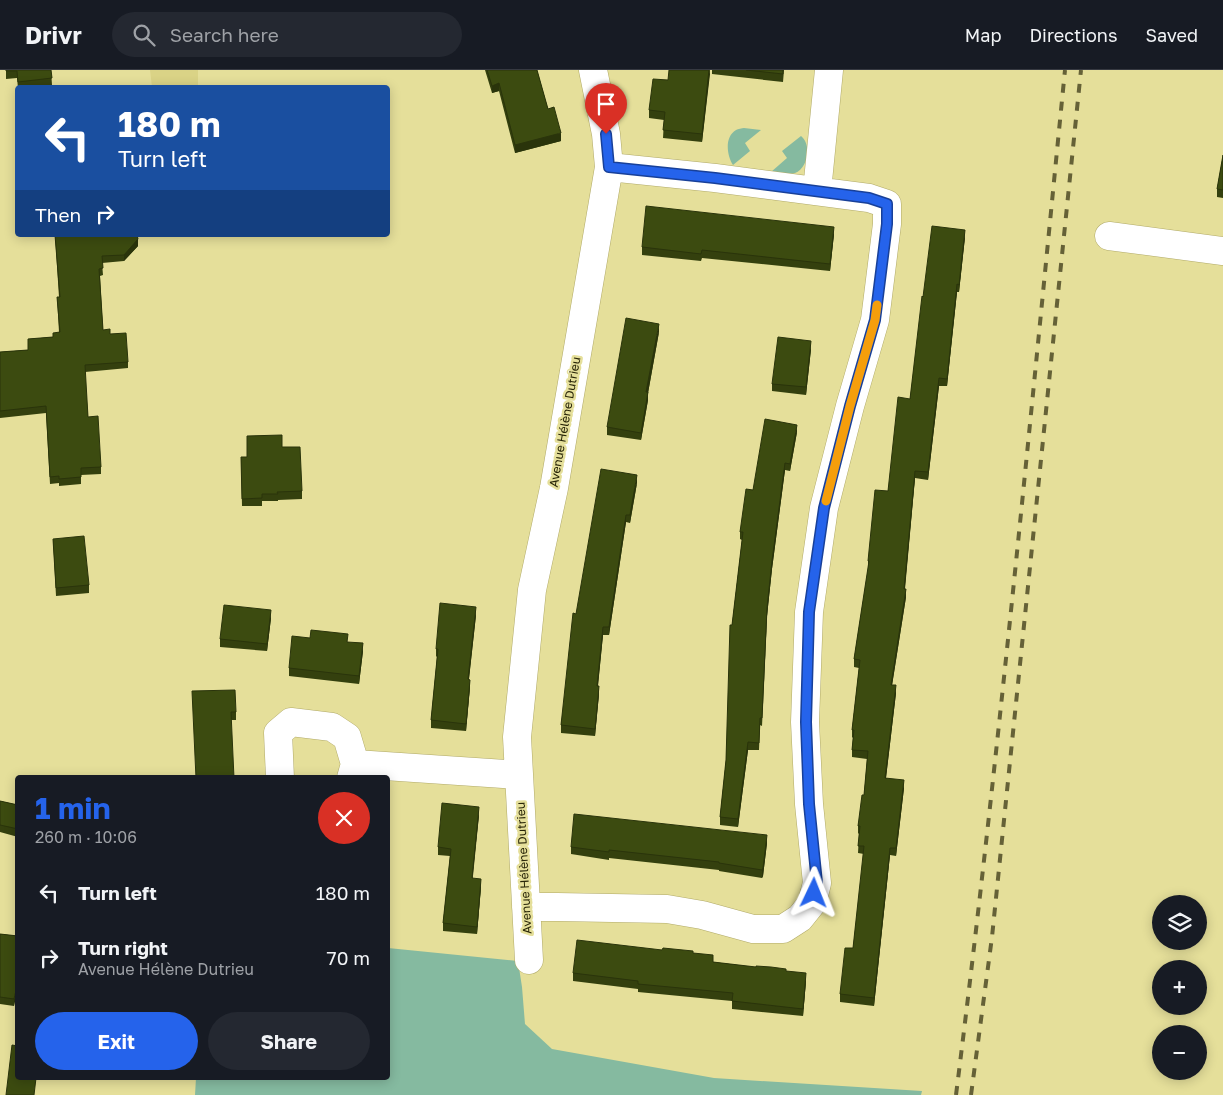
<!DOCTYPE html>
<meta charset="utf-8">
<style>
:root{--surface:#171b24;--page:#242831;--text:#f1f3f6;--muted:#9ea1a6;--line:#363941;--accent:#2563eb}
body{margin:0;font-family:"Golos Text",sans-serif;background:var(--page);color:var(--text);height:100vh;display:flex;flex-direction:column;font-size:19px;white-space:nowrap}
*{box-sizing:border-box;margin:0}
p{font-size:16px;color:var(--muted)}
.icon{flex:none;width:28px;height:28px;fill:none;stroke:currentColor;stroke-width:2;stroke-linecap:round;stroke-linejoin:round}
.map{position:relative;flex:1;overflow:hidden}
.sheet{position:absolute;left:15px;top:705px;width:375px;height:305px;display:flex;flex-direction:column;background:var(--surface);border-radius:5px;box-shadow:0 2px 12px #0003}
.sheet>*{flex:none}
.hud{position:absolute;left:15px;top:15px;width:375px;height:152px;border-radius:5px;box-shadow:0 2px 12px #0003;background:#1a4fa0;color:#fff;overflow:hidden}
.fabs{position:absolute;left:1152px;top:825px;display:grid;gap:10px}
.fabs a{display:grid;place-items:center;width:55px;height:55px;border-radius:50%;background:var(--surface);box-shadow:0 2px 12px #0003;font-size:25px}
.pin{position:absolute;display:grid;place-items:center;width:42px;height:42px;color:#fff;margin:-51px -21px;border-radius:50% 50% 50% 0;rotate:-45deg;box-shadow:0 0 5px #0007}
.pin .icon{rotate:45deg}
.me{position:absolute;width:55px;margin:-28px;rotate:2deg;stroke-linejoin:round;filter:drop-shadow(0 0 4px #0008)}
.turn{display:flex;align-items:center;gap:18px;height:105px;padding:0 20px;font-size:22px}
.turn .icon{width:65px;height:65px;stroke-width:2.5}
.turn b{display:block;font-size:35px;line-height:42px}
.then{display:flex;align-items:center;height:48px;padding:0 20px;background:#0003;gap:10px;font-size:19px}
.round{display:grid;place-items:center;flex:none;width:52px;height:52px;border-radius:26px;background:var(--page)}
.headline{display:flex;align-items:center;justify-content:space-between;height:85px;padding:0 20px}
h1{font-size:30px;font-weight:700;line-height:38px;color:var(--accent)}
.action{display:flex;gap:10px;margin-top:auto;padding:10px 20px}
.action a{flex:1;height:58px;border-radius:30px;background:var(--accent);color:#fff;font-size:20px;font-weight:700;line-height:58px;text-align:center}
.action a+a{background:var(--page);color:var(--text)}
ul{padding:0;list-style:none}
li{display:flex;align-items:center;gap:15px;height:65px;padding:0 20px}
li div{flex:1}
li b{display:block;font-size:19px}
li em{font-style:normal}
header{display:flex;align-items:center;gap:30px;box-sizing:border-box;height:70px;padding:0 25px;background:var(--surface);border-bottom:1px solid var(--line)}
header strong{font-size:24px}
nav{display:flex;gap:28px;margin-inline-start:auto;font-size:18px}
.search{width:350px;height:45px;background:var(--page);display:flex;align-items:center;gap:12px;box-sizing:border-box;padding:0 18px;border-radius:28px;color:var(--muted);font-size:19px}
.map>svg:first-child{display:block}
</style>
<header>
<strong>Drivr</strong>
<div class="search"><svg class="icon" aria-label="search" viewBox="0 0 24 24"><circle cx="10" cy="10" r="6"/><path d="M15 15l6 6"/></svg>Search here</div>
<nav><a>Map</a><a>Directions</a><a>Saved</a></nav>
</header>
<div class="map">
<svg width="1223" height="1025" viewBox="0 0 1223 1025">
<rect width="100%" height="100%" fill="#e5df9a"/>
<path fill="#dad386" d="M150,0H198V17H152Z"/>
<path fill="#85baa0" d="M744,58L761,60L745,73L750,81L733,95C727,86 724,67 736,60C738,59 742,58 744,58Z
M801,66C812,75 808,98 795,103C787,106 779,103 771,102L787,88L782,81Z
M388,878L518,891L522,917L525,954L552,979L714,1008L922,1021L921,1025H195L196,1008H388Z"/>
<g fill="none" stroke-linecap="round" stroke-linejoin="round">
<defs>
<path id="minor" d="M817,121L829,0
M1109,166L1223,181
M355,694L519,705
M280,708L278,663L291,652L332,657L347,667L355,694L351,708
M526,837H557L667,839L702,845L753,859H783L800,848L812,833L817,813L809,734L805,652L809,542L824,438L850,336L875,250L887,154V134L869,128L715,108L609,97
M529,890L517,667L532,520L554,418L609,97L606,64L593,0"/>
</defs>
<use href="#minor" stroke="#b1aa68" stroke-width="29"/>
<use href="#minor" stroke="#fff" stroke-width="28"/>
<path stroke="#656137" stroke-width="4" stroke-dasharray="9 9" stroke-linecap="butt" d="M956,1025C999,684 1031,342 1065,0
M971,1025L992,867L1081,0"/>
</g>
<path fill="#34400e" d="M6,0H51L52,15L31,18H18L17,8L6,9Z
M485,0H537L548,39L561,71L515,83L499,21L492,23Z
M710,0L702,72L663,68L664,50L649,48V40L668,10Z
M712,0H784L783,12L712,4Z
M1223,85V128L1217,127V119Z
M834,164L830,201L702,188L701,191L642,185V177Z
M55,165H137L138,176L124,191L102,193L103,205L100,206L103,260L110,264L128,292V298L85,302L88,347L101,397V404L81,405V414L59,416V413L50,414L46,343L0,348V282L28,280V269L53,267L59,262L57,227H59Z
M965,167L959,222H957L947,316H939L928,410L915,408L905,519L906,527L892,615L896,623L886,708L904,718L896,786L890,785L874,936L840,932V924L853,878L864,784L858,783L859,764L858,763V756L864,725L867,689L852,687V680L853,668L852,667V660L859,598L854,597V589L868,499V491L888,421L910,329L923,227Z
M659,262L648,323V330L641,370L607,365V357Z
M811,279L806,325L772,321V314Z
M797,362L790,401L785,400L772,499L767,546L762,656L760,655L759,680H748L738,757L720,755V747L726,690L732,555L742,470L740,469V462L753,420Z
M282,377L302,421V429L278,430V431H262V436H242L241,387H247Z
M637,413L630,453L626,452L609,565H603L598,616L599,624L595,666L561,663V655L576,544Z
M53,469L89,515V523L56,526Z
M476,545L469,609L470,617L466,661L431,658V650L437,587L436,586V579Z
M271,548L267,581L220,577V569Z
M348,572L363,581L359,614L289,606V598Z
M192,629L236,642V650H232Z
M0,731L18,735V767L0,762Z
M479,745L472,809L481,817L477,864L443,861V853L450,786L438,785V777Z
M767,773L763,806L762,808L719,801V800L609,788V790L571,784V777Z
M0,864L18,866L14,936L0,934Z
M693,883L713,892L786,901L806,911L803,946L732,939V931L638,922V919L573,911V903Z"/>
<path fill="#2a340b" d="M709,0L710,4L702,72V64Z
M499,13V21L492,23V16Z
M561,63V71L515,83V75Z
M834,157V164L830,201V194Z
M965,160V167L959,222V215Z
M138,169V176L124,191V185Z
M957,214V222L947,316V309Z
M659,254V262L648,323V330L641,370V363L646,322Z
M811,271V279L806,325V317Z
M939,308V316L928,410V402Z
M797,355V362L790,401V394Z
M785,393V400L772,499L767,546L762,656L767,538L772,491Z
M915,401V408L904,527V519Z
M637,405V413L630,453V445Z
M626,445V452L609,565V557Z
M906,519V527L891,622V615Z
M476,537V545L468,617V609Z
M271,540V548L267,581V574Z
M603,557V565L597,624V616Z
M363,573V581L359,614V606Z
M470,610V617L466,661V654Z
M896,615V623L885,716V708Z
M599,616V624L595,666V659Z
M748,672V680L738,757V749Z
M904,710V718L896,786V778Z
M479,737V745L472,816V808Z
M767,765V773L763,806L762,808V800Z
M890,778V785L874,936V928Z
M481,809V817L477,864V857Z
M806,903V911L803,946V939Z
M18,912V919L14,936V929Z"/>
<path fill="#3c4b10" stroke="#2a340b" d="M6,0H51L52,8L18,12L17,1H6Z
M487,0H537L548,39L554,37L561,63L515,75L499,13L492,16Z
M669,0H709L702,64L663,60L665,42L649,40L653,9L668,10Z
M746,0H783V4Z
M1223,85V120L1217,119Z
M646,136L834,157L830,194L702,180L701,184L642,177Z
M932,156L965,160L959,215L957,214L947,309L939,308L928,402L915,401L904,519H906L891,615H896L885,708L904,710L896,778H890L874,928L840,924L845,878H853L864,776H858L860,756H858L862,725H864L868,681L852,680L854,660H852L860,590L854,589L869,491H868L875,420L888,421L898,327L910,329L922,226L923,227Z
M55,165H137L138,169L124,185L102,186L103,198L99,199L103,260L110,259V264L126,263L128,292L85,295L88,347L98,346L101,397L81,398V407L59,409V406L50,407L46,336L0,341V282L28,280V269L53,267V263L60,262L57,227H60Z
M626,248L659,254L646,322H648L641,363L607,357Z
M778,267L811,271L806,317L772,314Z
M765,349L797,355L790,394L785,393L772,491L767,538L762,648H760L759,673L748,672L738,749L720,747L726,690L730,555H732L743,462H740L746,419L753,420Z
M282,365V377H300L302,421L277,422L278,424H262V428L242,429L241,387H247V366Z
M601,399L637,405L630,445H626L609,557H603L597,616H599L595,659L561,655L573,543L576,544Z
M84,466L89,515L56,518L53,469Z
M440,533L476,537L468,609L470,610L466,654L431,650L438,579H436Z
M224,535L271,540L267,574L220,569Z
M311,560L348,564L347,572L363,573L359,606L289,598L292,566L310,568Z
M235,620L236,642H231L234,708H196L192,621Z
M0,731L18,735V759L0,755Z
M442,733L479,737L472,808L481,809L477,857L443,853L451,779L438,777Z
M574,744L767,765L763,798L762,800L719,793V792L609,780V782L571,777Z
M0,864L18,866V912L14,929L0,927Z
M577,870L662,880L663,878L693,881V883L713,885V892L756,897V896L771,897L786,899V901L806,903L803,939L732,931L733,923L638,914V911L573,903Z
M12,975L18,976V1008H36L34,1025H6Z"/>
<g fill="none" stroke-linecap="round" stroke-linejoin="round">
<defs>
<path id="route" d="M606,64L609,97L715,108L869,128L887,134V154L875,250L850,336L824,438L809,542L806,652L809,734L817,813L814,823"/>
</defs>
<use href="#route" stroke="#184099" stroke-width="12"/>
<use href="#route" stroke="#2563eb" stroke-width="9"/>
<path stroke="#f59e0b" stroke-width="9" d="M826,431L850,336L875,250L877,235"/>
</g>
<g text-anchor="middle" stroke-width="5" stroke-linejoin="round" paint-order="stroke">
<g font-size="12" fill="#282508" stroke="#e5df9a">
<text transform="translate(565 352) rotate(-80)" y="4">Avenue Hélène Dutrieu</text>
<text transform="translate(524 798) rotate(-93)" y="4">Avenue Hélène Dutrieu</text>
</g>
</g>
</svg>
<div class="fabs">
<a><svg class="icon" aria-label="layers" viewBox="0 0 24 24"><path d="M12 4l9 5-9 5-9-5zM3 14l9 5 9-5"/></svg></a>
<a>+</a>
<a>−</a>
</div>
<div class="pin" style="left:606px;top:64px;background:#d93025"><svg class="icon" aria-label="arrive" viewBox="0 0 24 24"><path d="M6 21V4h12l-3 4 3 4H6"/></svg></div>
<svg class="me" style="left:814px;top:823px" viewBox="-20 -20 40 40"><path d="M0-17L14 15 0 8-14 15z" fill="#2563eb" stroke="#fff" stroke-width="4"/></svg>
<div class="hud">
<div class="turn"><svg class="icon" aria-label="left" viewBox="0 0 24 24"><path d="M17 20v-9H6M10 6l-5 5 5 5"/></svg><div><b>180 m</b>Turn left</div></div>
<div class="then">Then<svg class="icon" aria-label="right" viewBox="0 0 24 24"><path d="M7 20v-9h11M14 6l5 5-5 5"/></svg></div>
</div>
<section class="sheet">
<div class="headline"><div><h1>1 min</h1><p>260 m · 10:06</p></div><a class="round" style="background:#d93025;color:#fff"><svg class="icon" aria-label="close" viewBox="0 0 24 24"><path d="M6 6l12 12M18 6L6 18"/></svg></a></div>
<ul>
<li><svg class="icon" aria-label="left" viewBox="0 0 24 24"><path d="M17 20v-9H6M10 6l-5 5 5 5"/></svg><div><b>Turn left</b></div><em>180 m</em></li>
<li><svg class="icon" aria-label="right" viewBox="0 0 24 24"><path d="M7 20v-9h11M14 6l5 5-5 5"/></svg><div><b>Turn right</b><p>Avenue Hélène Dutrieu</p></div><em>70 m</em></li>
</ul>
<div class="action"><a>Exit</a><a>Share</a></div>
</section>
</div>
